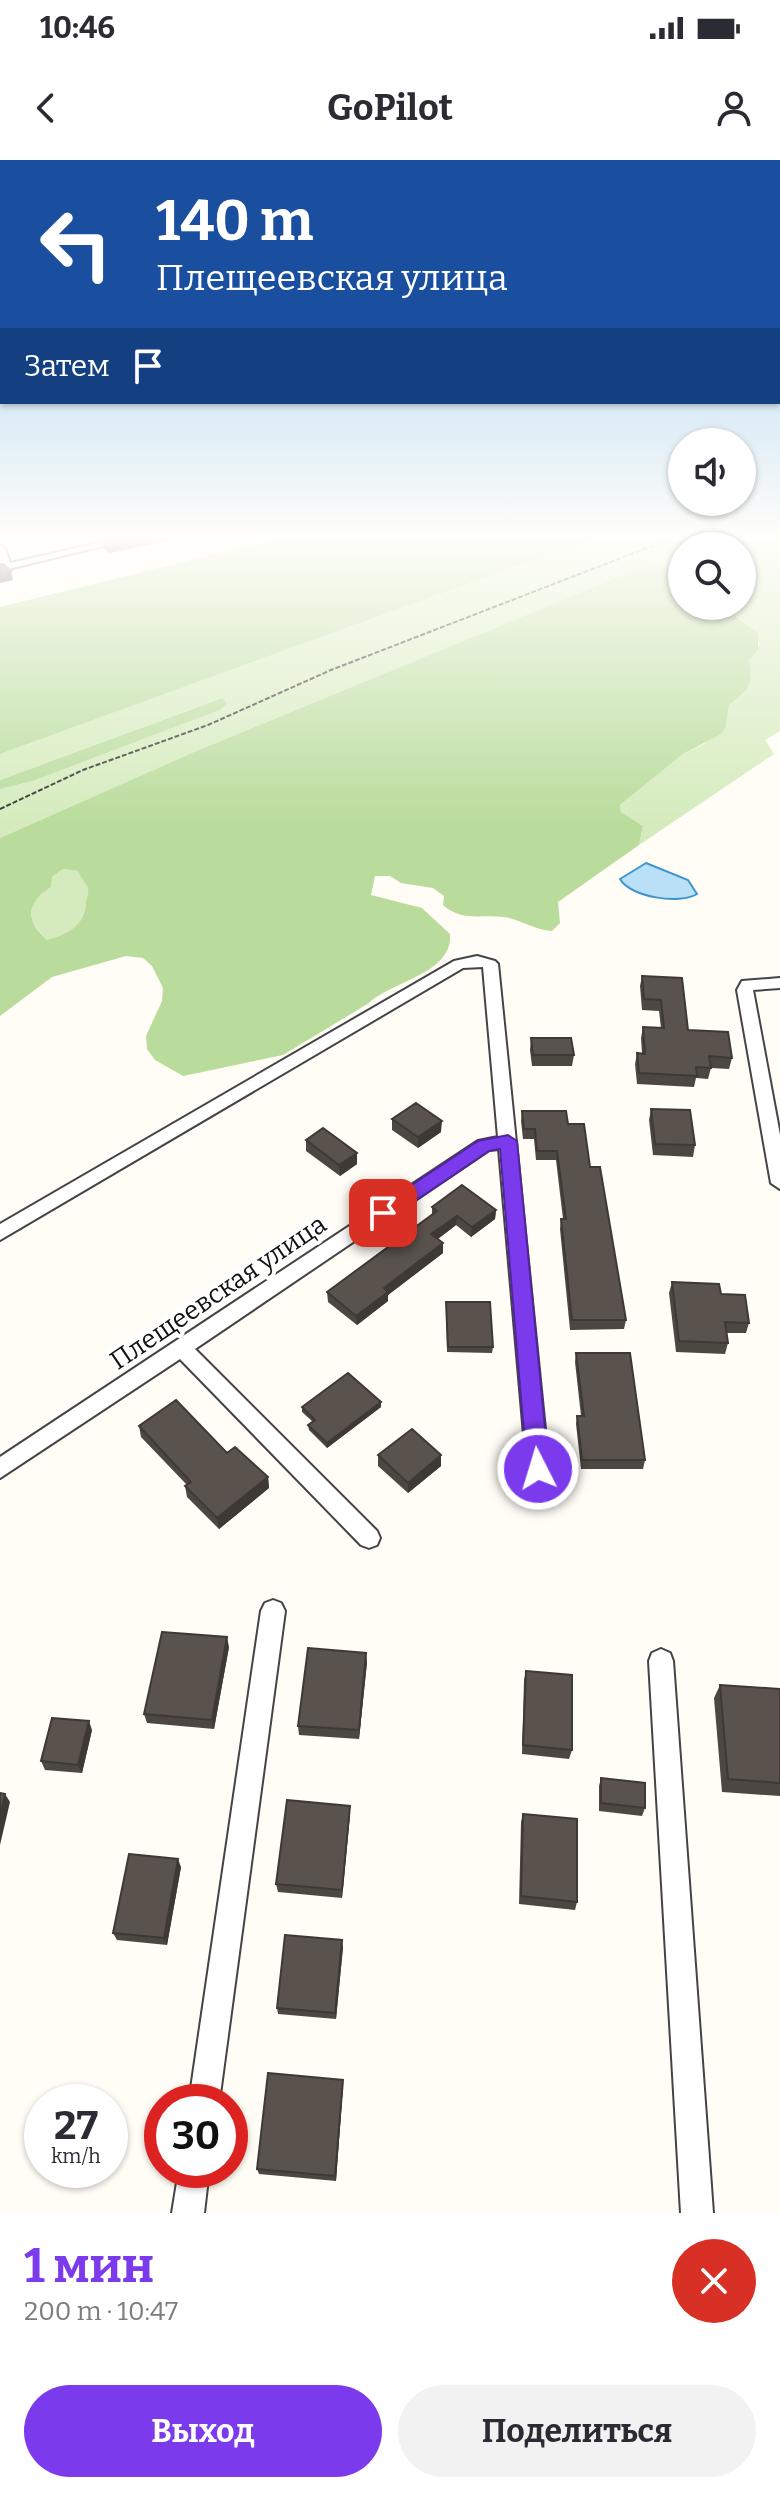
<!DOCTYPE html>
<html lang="ru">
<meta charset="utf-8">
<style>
:root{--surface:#fff;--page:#f2f2f3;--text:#2b2b33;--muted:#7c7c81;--accent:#7c3aed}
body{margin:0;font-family:Bitter,serif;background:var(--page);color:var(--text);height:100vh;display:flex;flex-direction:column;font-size:30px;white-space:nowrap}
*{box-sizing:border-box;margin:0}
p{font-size:26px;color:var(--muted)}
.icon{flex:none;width:44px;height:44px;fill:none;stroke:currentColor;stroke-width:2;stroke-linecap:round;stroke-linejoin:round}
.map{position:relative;height:2053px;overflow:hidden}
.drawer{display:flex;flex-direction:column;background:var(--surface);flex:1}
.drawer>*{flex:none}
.guide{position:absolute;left:0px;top:0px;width:780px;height:244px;box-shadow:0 2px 6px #0004;background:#1a4fa0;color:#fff;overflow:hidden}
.fabs{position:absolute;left:668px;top:268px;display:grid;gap:16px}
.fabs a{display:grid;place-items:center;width:88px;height:88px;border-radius:50%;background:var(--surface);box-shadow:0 2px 6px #0004;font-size:40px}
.speed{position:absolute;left:24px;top:1924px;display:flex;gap:16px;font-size:40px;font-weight:700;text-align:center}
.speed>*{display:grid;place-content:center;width:104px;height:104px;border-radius:50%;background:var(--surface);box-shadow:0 2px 6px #0004;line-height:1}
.speed small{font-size:20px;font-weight:400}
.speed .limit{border:12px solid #d22;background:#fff;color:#111}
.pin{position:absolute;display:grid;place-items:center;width:68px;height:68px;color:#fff;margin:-34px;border-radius:16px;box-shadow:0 4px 12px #0006}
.me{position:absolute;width:88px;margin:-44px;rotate:355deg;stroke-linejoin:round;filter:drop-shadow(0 0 6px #0008)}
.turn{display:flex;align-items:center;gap:28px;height:168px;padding:0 24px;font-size:36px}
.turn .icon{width:104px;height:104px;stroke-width:2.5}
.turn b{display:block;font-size:56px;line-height:68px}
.then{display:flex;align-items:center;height:76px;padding:0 24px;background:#0003;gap:16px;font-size:30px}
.round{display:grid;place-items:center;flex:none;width:84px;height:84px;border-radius:42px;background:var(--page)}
.summary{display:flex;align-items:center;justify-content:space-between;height:136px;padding:0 24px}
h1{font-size:48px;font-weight:700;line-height:60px;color:var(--accent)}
.primary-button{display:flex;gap:16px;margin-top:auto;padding:16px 24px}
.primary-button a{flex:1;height:92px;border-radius:48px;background:var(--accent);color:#fff;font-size:32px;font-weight:700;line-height:92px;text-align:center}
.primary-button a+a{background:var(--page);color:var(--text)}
.status{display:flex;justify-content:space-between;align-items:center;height:56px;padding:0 40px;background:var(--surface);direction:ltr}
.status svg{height:22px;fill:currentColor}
header{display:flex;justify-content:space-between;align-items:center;height:104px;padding:0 24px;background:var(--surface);font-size:36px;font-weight:700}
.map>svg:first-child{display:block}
</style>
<div class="status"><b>10:46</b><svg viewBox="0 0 49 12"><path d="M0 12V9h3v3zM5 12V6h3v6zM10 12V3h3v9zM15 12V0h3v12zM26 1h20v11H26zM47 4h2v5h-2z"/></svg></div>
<header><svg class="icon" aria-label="back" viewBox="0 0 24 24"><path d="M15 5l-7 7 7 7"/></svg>GoPilot<svg class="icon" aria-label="person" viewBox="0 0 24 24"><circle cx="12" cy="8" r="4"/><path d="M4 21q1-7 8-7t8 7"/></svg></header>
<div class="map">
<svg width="780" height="2053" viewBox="0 0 780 2053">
<rect width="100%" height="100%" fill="#fffdf5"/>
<path fill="#d5ebbd" d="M599,376H780V571L765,580L774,594L639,685L643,666L621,652L620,645L683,594L704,584L726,566L729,545C748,529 753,526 749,500L760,484L745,462L722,446H742V386H682V410L640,408L194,592L0,678V629L33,621L220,550L227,544L221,538L0,620V594Z
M63,709L78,711C80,717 87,723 88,729C89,733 86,737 86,742C85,766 69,774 47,780C26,760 25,743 51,727L52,717Z"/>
<path fill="#b9dc9c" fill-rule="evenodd" d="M288,376H599L0,594V447Z
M665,407L682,410V446H722L758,473V490L749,500C753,527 749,528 729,545L726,566L721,574L683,594L620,645L621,652L643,666L639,685L558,742L560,763L552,771C534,770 521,760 504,757C481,754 462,762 443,745L444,736L433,728L401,723L390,716H375L371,735L422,748L450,774C453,814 392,821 369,843L283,895L183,916L155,900L147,889L146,876L162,841L163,828L152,806L143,798L126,796L52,817L0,856V678L194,592L640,408ZM63,709L78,711C80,717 87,724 88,729C89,733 86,738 86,742C85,766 68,774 47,780C25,760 26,743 51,727L52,717Z
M222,538L227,544L220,550L33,621L0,629V620Z"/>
<path fill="#b9e0f7" stroke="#3f96cf" stroke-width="2" d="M646,703L688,720L697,734C680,745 630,737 620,719Z"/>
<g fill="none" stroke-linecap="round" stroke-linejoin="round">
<defs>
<path id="minor" d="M129,376H145L0,411V385L5,388L10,403Z
M477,796L495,801L498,804L549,1309L546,1316L538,1318L530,1316L527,1309L499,989L489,990L195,1189L377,1371L380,1378L377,1385L369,1388L361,1385L180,1199L0,1318V1297L478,981L498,977L483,807L463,808L0,1080V1064L454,801Z
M780,818V828L753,830L780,975V1029L771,1023L737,830L742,821Z
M273,1440L281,1443L285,1451L219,1942H189L261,1451L265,1443Z
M661,1489L670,1493L673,1501L713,2053H681L649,1501L652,1493Z
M179,2010H209L204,2053H172Z"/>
</defs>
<use href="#minor" stroke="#444" stroke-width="4"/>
<path stroke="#333" stroke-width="2" stroke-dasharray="5 2" stroke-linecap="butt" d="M0,649L83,610L208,565L331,510L678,376"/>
<use href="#minor" fill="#fff" fill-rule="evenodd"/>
</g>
<path fill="#4d4742" d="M102,380H174L109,393L104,389Z
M642,816L688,870L732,898L729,909L711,908L708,919L696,918L694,927L637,924L635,904L637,893H642L641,878L643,867L661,868L659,851L642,850L640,826Z
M531,878L574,895L572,906H532L530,890Z
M651,949L695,985L693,997L653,995L649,960Z
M522,951L568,964L590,1007L626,1160L624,1169L570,1170L560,1069L561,1059H563L556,1000H536L534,979H523L521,961Z
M392,959L441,972L418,988L392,970Z
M306,980L357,1004L340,1016L306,991Z
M432,1047L496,1050L495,1059L471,1077L456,1065L438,1079L443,1083V1093L388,1135V1141L357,1165L328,1142L327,1132L432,1055Z
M672,1122L749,1163L746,1173H726L728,1183L725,1194L676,1192L669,1133Z
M446,1148L493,1187L492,1193L447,1192Z
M576,1193L645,1300L643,1309H581L576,1264L577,1256H581L575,1202Z
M381,1242V1247L327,1288L309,1270L308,1265L313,1262L302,1252V1247Z
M139,1266L227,1293L268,1317L269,1328L219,1369L187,1337L185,1326L187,1325L141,1277Z
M378,1295L441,1306L408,1333L378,1306Z
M229,1487L214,1569L147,1563L144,1554Z
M367,1502L359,1579L299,1575L298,1566Z
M526,1511L572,1590L569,1599L522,1594L524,1520Z
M720,1525L780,1529V1636L722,1632L714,1538Z
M92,1570L82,1613L45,1610L41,1601Z
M601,1618L645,1648L642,1656L599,1651V1626Z
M350,1646V1654L342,1738L278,1732L276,1724Z
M523,1654L577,1742L575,1750L519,1744L521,1662Z
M181,1707L167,1785L117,1780L113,1773Z
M343,1787L336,1859L278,1854L277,1848Z
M343,1926L336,2021L259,2014L257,2009Z"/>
<path fill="#3f3936" d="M93,376H117L93,381Z
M150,376H192L109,393L108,384Z
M11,411L13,420L0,423V414Z
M442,961L441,972L418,988V977Z
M357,993V1004L340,1016L339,1005Z
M496,1050L495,1059L471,1077L472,1067Z
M457,1056L456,1065L431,1084V1074Z
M443,1083V1093L388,1135V1141L357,1165L356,1156L384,1128Z
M381,1242V1247L327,1288V1283Z
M441,1295V1306L408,1333V1323Z
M268,1317L269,1328L219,1369L217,1358Z
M227,1477L229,1487L214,1569L212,1560Z
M366,1493L367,1502L359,1579V1570Z
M89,1561L92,1570L82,1613L78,1605Z
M5,1634L10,1642L0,1685V1656Z
M350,1646V1654L342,1738V1730Z
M178,1699L181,1707L167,1785L164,1778Z
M342,1780L343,1787L336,1859L335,1853Z
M343,1920V1926L336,2021L335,2016Z"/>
<path fill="#5a524d" stroke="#3f3936" stroke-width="2" d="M121,376H150L108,384L102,380Z
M0,404H3L11,411L0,414Z
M642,816L682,818L688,870L728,872L732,898L709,896L711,908L696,907L697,916L639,913L637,893L645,894L643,867L664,868L661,840L644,839Z
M531,878H571L574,895H533Z
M416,943L442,961L418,977L392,959Z
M651,949L690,950L695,985L655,984Z
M522,951H566L568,964H584L590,1007H600L626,1160H572L561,1059H566L557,991H537L535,969H524Z
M323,968L357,993L339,1005L306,980Z
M462,1025L496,1050L472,1067L457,1056L431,1074L443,1083L384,1128L388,1132L356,1156L327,1132L437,1051L432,1047Z
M672,1122L719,1124L721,1134L745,1135L749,1163L725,1162L728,1183L679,1181Z
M446,1142H490L493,1187H448Z
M576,1193H630L645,1300H582L577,1256H584Z
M348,1213L381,1242L327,1283L308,1265L315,1260L302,1247Z
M176,1240L227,1293L235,1287L268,1317L217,1358L185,1326L191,1322L139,1266Z
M412,1269L441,1295L408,1323L378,1295Z
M162,1472L227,1477L212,1560L144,1554Z
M308,1488L366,1493L359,1570L298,1566Z
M526,1511L572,1515V1590L523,1585Z
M720,1525L780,1529V1623L728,1619Z
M52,1558L89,1561L78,1605L41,1601Z
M601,1618L645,1623V1648L601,1643Z
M0,1633L5,1634L0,1656Z
M287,1640L350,1646L342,1730L276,1724Z
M523,1654L577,1659V1742L521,1736Z
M129,1694L178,1699L164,1778L113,1773Z
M285,1775L342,1780L335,1853L277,1848Z
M268,1913L343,1920L335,2016L257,2009Z"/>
<linearGradient id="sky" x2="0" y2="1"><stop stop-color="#95c6ee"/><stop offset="0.57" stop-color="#fffefa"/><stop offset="1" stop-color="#fffefa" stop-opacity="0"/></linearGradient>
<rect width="780" height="663" fill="url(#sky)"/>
<path fill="#7c3aed" stroke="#51269a" stroke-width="2" d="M508,975L517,981L549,1309L546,1315L538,1318L530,1315L527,1309L500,989L489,991L390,1058L383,1060L374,1053L377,1048L478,981Z"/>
<g text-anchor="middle" stroke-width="8" stroke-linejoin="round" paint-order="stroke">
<g font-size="26" fill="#111" stroke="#fff">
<text transform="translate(218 1132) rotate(-34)" y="9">Плещеевская улица</text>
</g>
</g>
</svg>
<div class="fabs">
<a><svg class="icon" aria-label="sound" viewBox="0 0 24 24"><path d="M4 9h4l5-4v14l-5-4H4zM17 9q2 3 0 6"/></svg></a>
<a><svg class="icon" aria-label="search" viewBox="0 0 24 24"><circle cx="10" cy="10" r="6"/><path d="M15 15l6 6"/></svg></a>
</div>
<div class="speed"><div>27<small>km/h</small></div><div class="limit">30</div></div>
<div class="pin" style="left:383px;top:1053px;background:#d93025"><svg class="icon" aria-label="arrive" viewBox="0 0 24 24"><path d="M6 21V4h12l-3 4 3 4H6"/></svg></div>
<svg class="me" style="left:538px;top:1309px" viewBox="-20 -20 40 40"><circle r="17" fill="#7c3aed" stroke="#fff" stroke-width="3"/><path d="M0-11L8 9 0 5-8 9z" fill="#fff"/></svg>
<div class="guide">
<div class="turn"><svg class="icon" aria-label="left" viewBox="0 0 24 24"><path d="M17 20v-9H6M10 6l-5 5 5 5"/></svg><div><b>140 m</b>Плещеевская улица</div></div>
<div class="then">Затем<svg class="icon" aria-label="arrive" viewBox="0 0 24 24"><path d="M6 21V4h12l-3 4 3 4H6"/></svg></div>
</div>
</div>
<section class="drawer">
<div class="summary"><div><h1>1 мин</h1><p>200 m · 10:47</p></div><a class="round" style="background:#d93025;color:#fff"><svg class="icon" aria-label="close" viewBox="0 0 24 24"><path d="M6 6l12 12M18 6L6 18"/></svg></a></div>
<div class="primary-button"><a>Выход</a><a>Поделиться</a></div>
</section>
